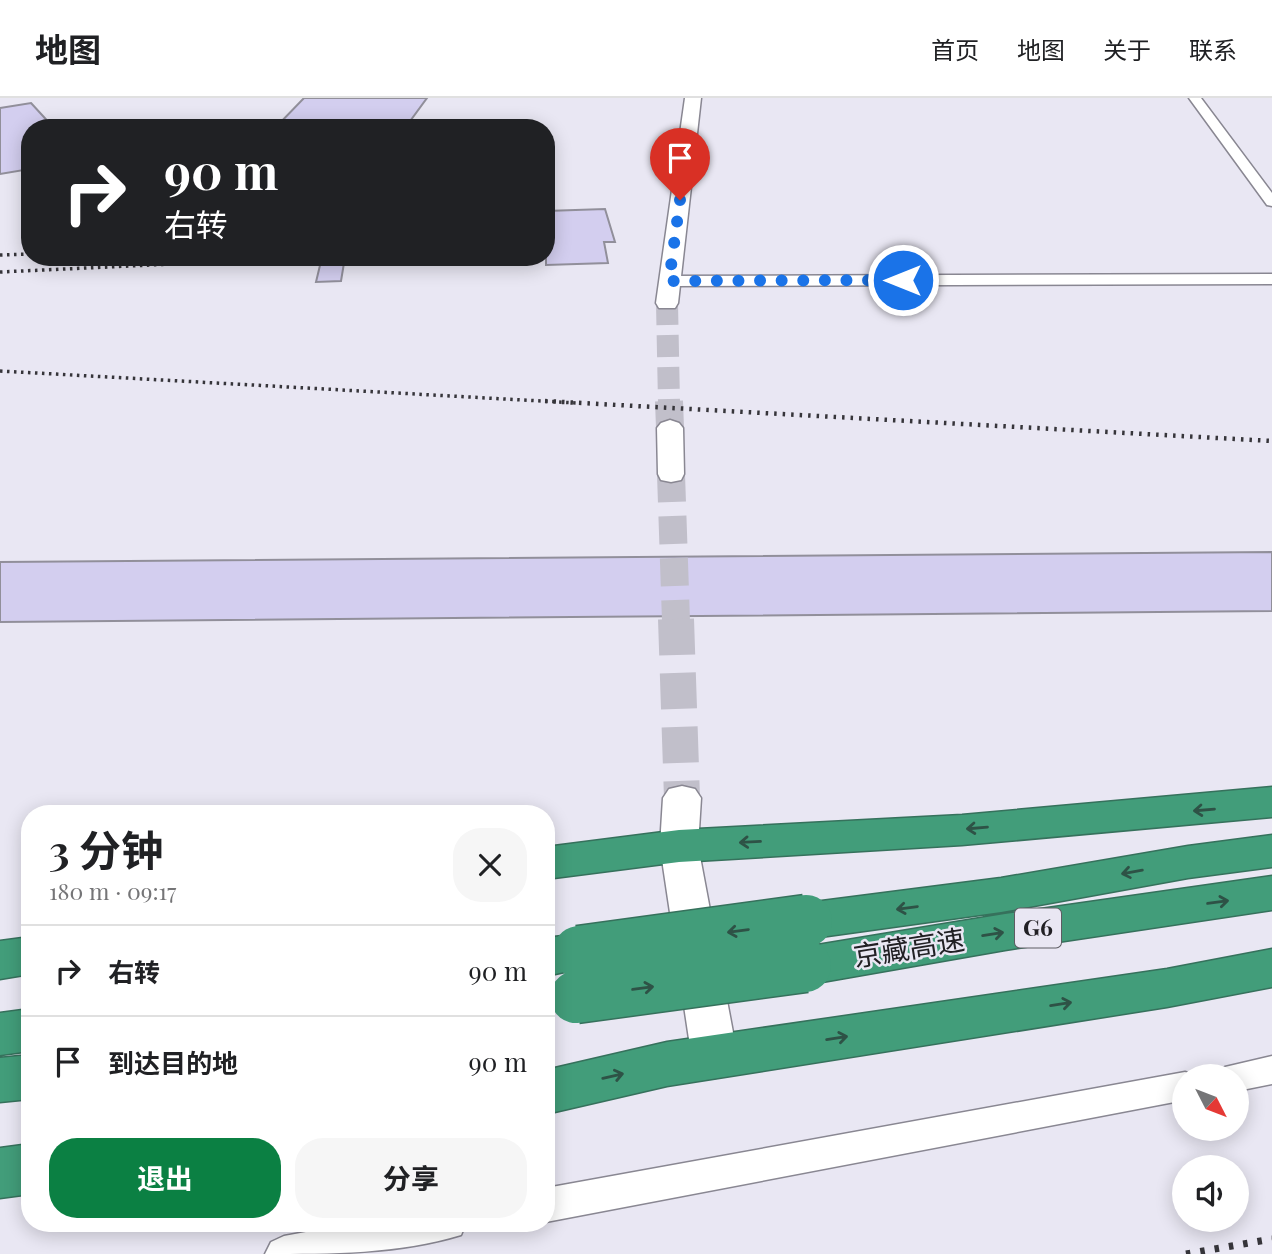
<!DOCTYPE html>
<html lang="zh">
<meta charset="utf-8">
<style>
:root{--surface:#fff;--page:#f6f6f6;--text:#202124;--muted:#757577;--line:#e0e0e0;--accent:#0b8043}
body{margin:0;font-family:"Playfair Display","Noto Sans SC",serif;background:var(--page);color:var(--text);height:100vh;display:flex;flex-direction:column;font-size:26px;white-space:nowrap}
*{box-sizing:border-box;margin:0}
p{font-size:23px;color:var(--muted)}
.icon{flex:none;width:38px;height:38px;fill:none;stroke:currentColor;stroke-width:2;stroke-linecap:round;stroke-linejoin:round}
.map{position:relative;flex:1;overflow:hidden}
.details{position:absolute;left:21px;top:707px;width:534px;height:427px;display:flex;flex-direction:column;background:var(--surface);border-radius:28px;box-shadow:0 4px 18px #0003}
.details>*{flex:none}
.hud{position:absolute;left:21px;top:21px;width:534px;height:147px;border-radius:28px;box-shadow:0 4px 18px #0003;background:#202124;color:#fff;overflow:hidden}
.needle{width:46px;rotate:132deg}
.fabs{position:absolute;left:1172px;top:966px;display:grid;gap:14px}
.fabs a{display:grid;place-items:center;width:77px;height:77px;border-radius:50%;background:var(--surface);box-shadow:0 4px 18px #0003;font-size:35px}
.pin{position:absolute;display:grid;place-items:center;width:60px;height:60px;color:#fff;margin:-72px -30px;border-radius:50% 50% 50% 0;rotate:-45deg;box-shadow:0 0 7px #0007}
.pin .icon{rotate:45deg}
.me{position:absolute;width:77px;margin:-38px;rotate:270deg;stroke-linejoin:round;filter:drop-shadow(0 0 5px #0008)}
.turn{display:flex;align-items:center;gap:24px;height:147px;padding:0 28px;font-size:32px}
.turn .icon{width:91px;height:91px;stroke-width:2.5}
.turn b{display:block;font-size:49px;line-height:60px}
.round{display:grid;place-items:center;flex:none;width:74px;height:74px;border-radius:28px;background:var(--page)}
.headline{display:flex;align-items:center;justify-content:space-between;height:119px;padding:0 28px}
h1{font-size:42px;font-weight:700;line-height:52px}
.cta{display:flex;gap:14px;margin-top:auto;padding:14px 28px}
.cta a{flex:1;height:80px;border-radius:28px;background:var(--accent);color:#fff;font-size:28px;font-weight:700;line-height:80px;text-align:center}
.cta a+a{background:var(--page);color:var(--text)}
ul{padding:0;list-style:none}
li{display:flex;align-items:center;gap:21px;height:91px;padding:0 28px;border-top:2px solid var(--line)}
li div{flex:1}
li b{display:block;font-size:26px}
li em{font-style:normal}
header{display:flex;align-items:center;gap:42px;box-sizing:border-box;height:98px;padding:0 35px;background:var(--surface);border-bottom:2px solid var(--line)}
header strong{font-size:33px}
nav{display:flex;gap:38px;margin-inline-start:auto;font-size:24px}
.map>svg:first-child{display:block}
</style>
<header>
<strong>地图</strong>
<nav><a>首页</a><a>地图</a><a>关于</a><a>联系</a></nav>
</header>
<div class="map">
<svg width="1272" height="1156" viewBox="0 0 1272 1156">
<rect width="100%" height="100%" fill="#e9e7f3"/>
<path fill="#d3ceef" stroke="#918f9a" stroke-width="2" d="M304,0H427L405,30H275Z
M31,5L54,30H30V71L0,76V10Z
M605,111L615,144H604L608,165L546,167V113Z
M322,159H345L341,183L316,184Z
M1272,454V513L0,524V464Z"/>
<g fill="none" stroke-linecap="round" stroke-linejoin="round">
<path stroke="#c1bfca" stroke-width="22" stroke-dasharray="22 10" stroke-linecap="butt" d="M667,205L669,305"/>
<path stroke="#c1bfca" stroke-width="28" stroke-dasharray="28 14" stroke-linecap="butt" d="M669,303L670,330
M671,376L676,523"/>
<path stroke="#c1bfca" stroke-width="36" stroke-dasharray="36 18" stroke-linecap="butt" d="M676,521L682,700"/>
<defs>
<path id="street" d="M1189,0H1201L1272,95V108L1267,107Z
M1272,176V186L669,188L661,183L669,178Z
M1272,958V986L1237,993V978H1220L1225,969Z
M1185,974L1197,978H1185V1002L546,1124V1090Z
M355,1125H466L461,1137C399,1156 331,1156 265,1156L271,1144L284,1138Z"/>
<path id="secondary" d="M685,0H701L678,205L675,210H659L656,205Z
M670,322L679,325L683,330L684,376L681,382L671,384L661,382L658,376L657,330L661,325Z
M682,688L695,691L701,700L698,748L738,961L731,974L715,980L699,974L692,961L660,748L663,700L669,691Z"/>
<path id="highway" d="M1272,689V719L962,747L679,764L546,781V749L679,732L962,717Z
M1272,737V769L1188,780L1001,814L806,841L789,835L782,823L789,811L806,805L1001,780L1188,748Z
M1272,778V812L1005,852L805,887L788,881L780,868L788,855L805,849L1005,816Z
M579,836L596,841L603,854L596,867L546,878V840Z
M30,839V876L0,881V843Z
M1272,851V889L1167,909L667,988L546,1016V972L667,944L1167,871Z
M30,911V953L0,957V915Z
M30,957V1001L0,1004V960Z
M30,1046V1096L0,1100V1050Z"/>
</defs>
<use href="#street" stroke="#898792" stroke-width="3"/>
<use href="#secondary" stroke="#898792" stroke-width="3"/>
<use href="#highway" stroke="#36715c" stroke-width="3"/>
<use href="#street" fill="#fff" fill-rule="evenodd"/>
<use href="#secondary" fill="#fff" fill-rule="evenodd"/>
<use href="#highway" fill="#429d7a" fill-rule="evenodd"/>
<path stroke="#36353a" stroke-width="3.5" stroke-dasharray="2.5 4.5" stroke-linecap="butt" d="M0,157L30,156
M0,174L237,163
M0,273L577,305"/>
<path stroke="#36353a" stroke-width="4.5" stroke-dasharray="2.5 6" stroke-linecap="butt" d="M545,303L1272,343"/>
<path stroke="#36353a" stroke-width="7" stroke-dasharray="4.5 10" stroke-linecap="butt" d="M1186,1156L1272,1141"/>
<defs>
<path id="highway-bridge" d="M579,854L806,823
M576,899L805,868"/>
</defs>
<use href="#highway-bridge" stroke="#36715c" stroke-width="55" stroke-linecap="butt"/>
<use href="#highway-bridge" stroke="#429d7a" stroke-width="52"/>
</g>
<defs><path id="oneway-shaft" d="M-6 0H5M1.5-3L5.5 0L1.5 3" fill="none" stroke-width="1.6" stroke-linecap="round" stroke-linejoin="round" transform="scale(1.75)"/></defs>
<g stroke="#2e5246">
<use href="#oneway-shaft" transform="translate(1204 712) rotate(175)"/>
<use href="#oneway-shaft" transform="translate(977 730) rotate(175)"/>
<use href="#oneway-shaft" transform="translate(750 744) rotate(177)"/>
<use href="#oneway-shaft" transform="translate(1132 774) rotate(170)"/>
<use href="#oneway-shaft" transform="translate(1218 804) rotate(-8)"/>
<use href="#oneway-shaft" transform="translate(907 810) rotate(172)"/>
<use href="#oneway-shaft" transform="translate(738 833) rotate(172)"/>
<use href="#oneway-shaft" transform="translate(993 836) rotate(-9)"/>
<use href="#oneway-shaft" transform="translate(643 890) rotate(-8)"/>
<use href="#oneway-shaft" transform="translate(1061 906) rotate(-9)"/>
<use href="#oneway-shaft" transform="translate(837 940) rotate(-9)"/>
<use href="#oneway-shaft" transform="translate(613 978) rotate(-13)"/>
</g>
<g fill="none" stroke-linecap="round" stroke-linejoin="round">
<path stroke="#1a73e8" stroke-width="12" stroke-dasharray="0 21.6" d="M680,102L669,183L903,182"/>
</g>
<g text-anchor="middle" stroke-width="5" stroke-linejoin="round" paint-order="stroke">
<rect fill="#e9e7f3" stroke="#5d5c62" stroke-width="2" x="1015" y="810.5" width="46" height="39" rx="5"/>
<g font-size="23" font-weight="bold" fill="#212024">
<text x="1038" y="838">G6</text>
</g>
<g font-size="28" fill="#212024" stroke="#e9e7f3">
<text transform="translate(909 850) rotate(-9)" y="10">京藏高速</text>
</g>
</g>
</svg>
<div class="fabs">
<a><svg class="needle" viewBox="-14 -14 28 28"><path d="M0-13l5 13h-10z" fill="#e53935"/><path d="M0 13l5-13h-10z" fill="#757577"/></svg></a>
<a><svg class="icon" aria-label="sound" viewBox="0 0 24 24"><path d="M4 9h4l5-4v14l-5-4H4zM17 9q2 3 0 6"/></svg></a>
</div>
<div class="pin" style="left:680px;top:102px;background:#d93025"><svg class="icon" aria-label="arrive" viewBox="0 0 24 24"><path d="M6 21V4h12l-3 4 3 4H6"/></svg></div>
<svg class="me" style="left:903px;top:182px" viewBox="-20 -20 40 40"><circle r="17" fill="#1a73e8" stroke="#fff" stroke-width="3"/><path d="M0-11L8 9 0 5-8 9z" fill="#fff"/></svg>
<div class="hud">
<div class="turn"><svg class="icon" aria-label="right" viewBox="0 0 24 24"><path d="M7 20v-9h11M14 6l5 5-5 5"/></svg><div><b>90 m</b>右转</div></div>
</div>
<section class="details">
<div class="headline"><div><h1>3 分钟</h1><p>180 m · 09:17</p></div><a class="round"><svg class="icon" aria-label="close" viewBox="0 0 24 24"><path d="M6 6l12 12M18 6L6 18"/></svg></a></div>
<ul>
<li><svg class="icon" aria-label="right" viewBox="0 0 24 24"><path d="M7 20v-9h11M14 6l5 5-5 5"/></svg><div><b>右转</b></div><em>90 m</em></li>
<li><svg class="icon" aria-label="arrive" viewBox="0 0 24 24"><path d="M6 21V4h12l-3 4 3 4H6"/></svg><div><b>到达目的地</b></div><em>90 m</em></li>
</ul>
<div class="cta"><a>退出</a><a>分享</a></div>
</section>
</div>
